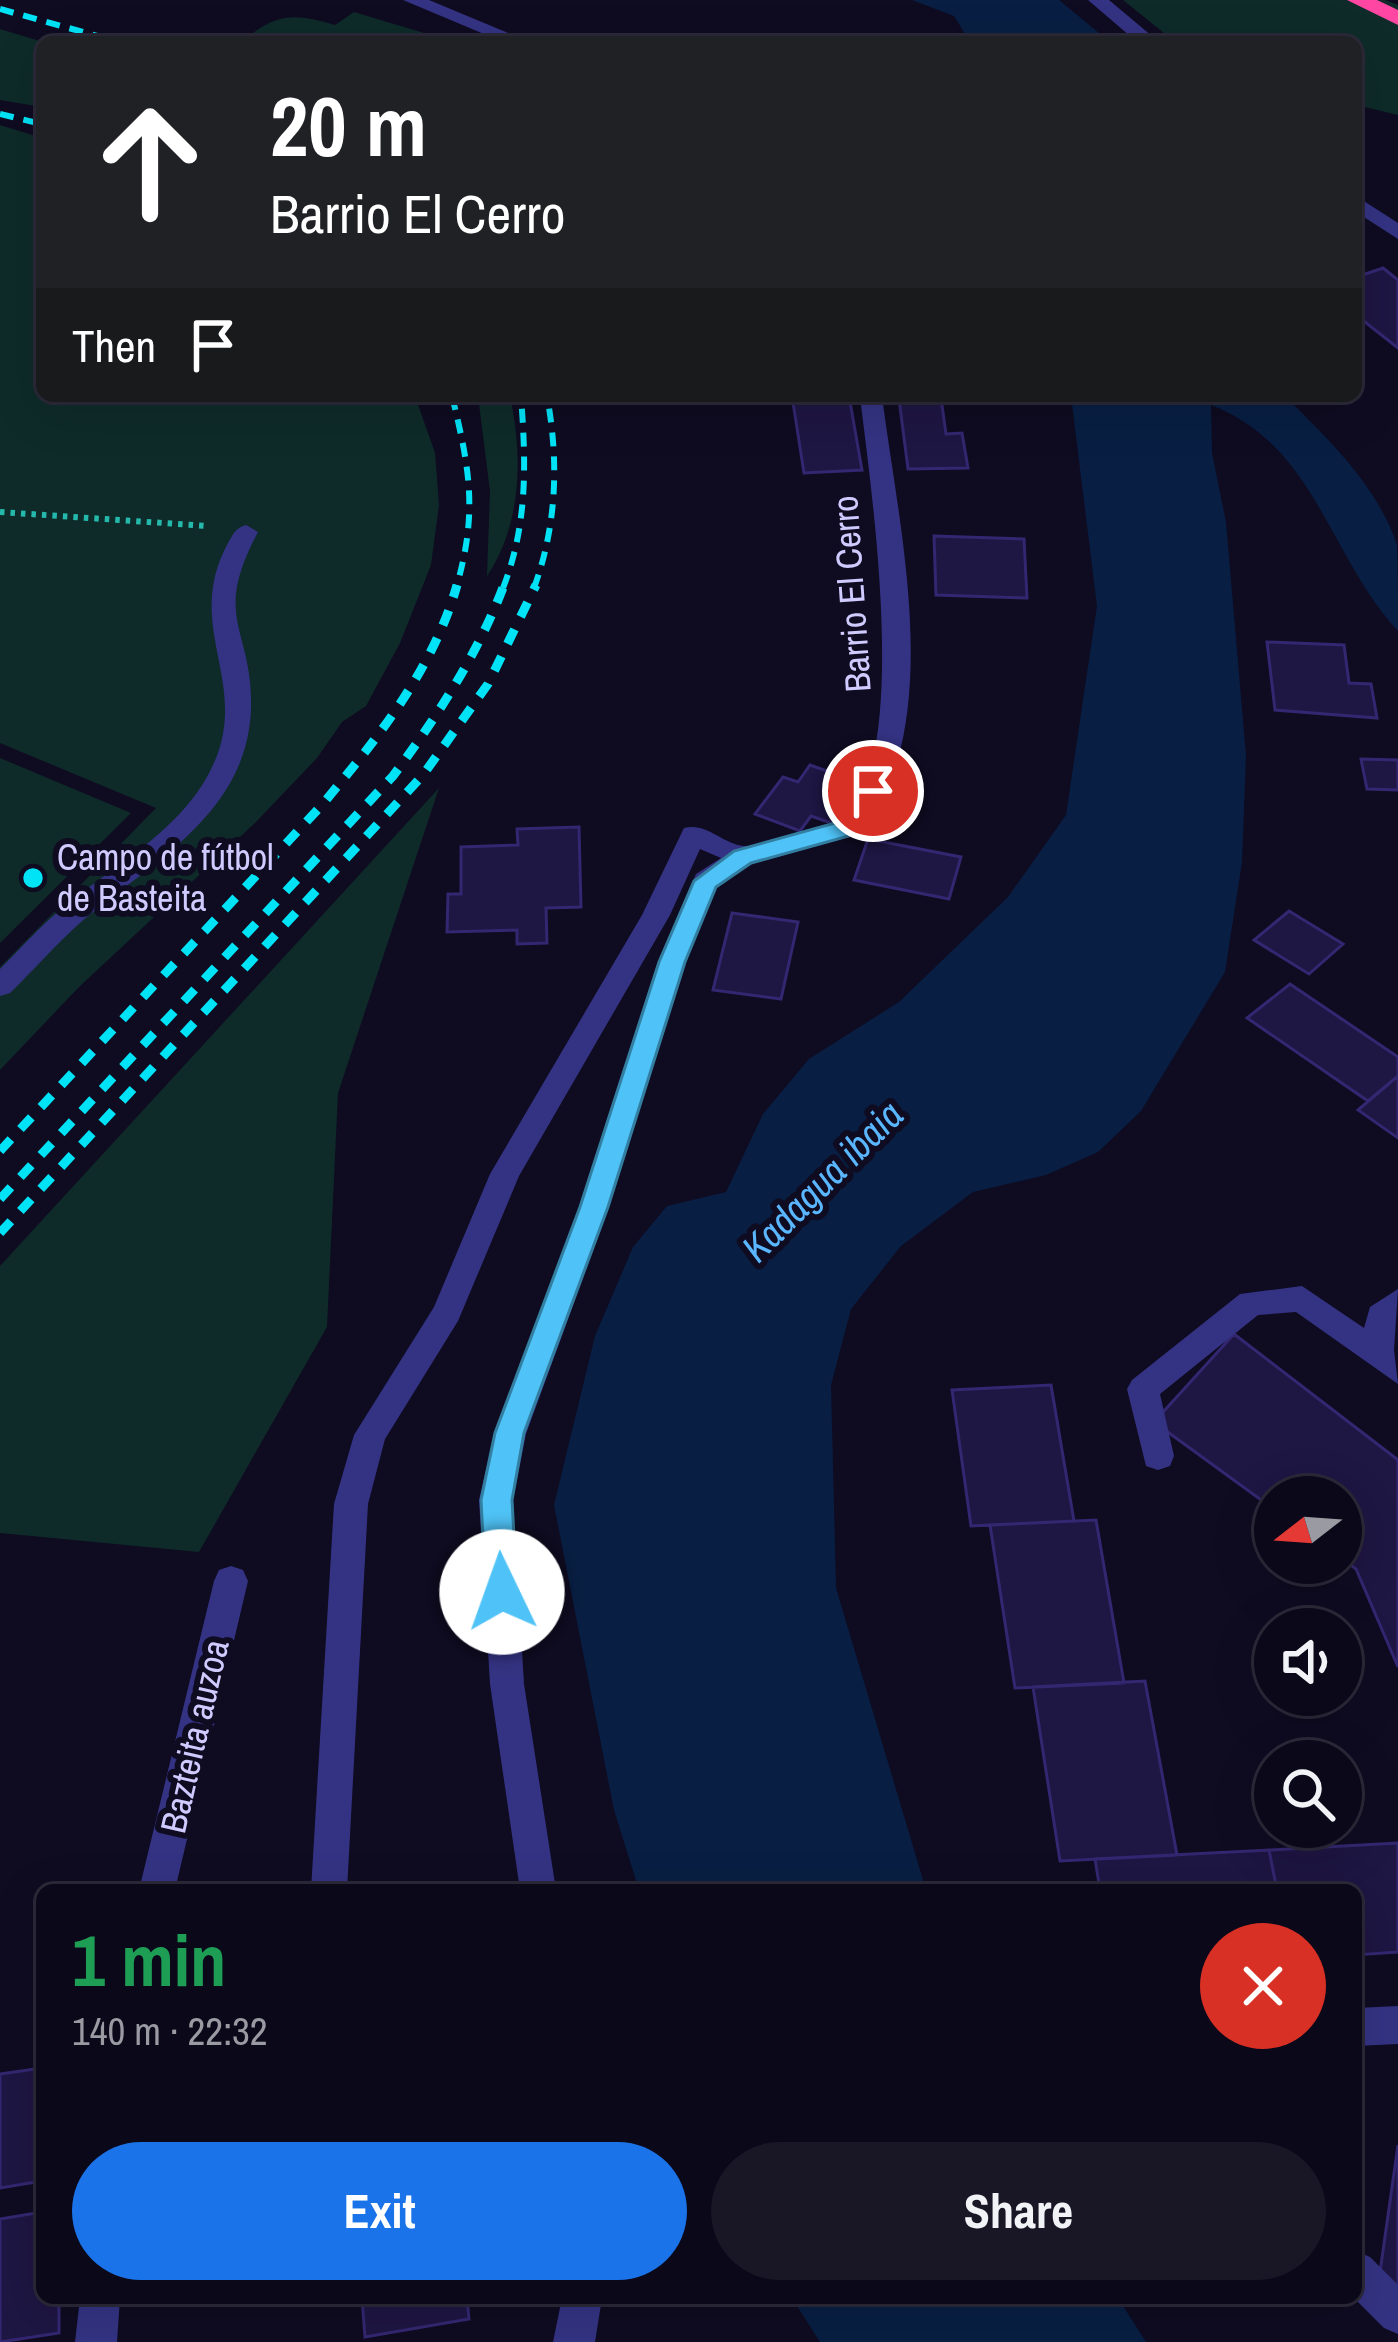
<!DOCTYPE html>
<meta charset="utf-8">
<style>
:root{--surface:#0b0819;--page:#191626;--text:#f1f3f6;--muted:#9a9aa2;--line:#2b2938;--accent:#1a73e8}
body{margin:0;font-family:"Archivo Narrow",sans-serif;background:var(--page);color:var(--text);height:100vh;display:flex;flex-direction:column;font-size:45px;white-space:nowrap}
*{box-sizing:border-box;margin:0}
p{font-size:39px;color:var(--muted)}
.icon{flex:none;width:66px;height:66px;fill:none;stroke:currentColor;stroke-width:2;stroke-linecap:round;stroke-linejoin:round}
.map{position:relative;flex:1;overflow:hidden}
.side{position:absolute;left:36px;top:1884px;width:1326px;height:420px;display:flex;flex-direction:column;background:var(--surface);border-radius:18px;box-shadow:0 12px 48px #0002,0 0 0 3px var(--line)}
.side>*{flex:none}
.guide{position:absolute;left:36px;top:36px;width:1326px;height:366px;border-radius:18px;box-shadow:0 12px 48px #0002,0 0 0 3px var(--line);background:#202124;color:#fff;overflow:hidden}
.needle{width:78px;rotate:253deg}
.tools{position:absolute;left:1254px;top:1476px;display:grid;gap:24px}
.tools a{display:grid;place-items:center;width:108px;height:108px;border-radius:50%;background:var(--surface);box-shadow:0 12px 48px #0002,0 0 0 3px var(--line);font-size:60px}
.pin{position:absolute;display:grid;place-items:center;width:102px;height:102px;color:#fff;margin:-51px;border:6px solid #fff;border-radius:50%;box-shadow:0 3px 12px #0007}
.me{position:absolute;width:132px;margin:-66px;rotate:357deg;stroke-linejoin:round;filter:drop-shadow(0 0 9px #0008)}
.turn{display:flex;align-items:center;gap:42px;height:252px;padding:0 36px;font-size:54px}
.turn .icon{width:156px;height:156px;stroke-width:2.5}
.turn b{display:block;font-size:84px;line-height:102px}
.then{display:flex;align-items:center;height:114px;padding:0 36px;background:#0003;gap:24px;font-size:45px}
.round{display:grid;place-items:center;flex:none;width:126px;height:126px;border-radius:63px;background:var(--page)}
.head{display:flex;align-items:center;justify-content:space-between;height:204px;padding:0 36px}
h1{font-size:72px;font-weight:700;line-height:90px;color:#1e9e55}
.primary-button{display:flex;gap:24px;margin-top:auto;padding:24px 36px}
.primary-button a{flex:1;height:138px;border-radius:72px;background:var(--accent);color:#fff;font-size:48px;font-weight:700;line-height:138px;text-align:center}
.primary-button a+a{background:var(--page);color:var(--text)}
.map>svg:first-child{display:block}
</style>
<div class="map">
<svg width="1398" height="2342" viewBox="0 0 1398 2342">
<rect width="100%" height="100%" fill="#0f0b21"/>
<path fill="#0e2b29" d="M1123,0H1385L1398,5V115L1356,105V42H1175Z
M354,12L454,42L244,40C277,13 294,13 335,25Z
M0,29L43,42L42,107L0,100Z
M0,125L42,138V396H415L435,453L439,505L431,565L400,643L366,706L342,722L317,758L255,823L79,987L0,1070V967L156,808L0,743Z
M478,396H510C523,456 522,524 487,576L490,491Z
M0,758L131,813L0,943Z
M439,788L338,1093L327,1327L199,1552L0,1533V1266Z"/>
<path fill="#081f43" d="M912,0H1059L1110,42H970L954,16Z
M1071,396H1280L1289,400C1331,442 1378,487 1397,545C1398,569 1398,605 1398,631C1328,555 1316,446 1211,405L1212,453L1226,522L1246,756L1242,862L1225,972L1141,1111L1098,1152L1046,1175L973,1192L901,1246L851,1309L831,1385L836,1588L926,1890H639L614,1810L554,1505L595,1336L633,1247L667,1206L726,1192L763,1114L809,1059L899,1002L1008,897L1066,815L1097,606Z
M792,2298H1118L1146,2342H820Z"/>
<path fill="#1e1643" stroke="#342771" stroke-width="3" d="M1383,268L1398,280V348L1356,315V277Z
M792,396H849L862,470L804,473Z
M941,398L946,434L962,433L968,468L908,469L899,399Z
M934,536L1024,539L1027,598L936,595Z
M1267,642L1344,645L1349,683L1371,684L1377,718L1275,710Z
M1361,759L1398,760V790L1367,789Z
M810,765L863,784L834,824L811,816L800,831L755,814L783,777L798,782Z
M579,827L581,907L546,908L547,943L517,944V930L447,932L448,894H461V847L518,845L517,829Z
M868,839L961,857L949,899L854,880Z
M1289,911L1343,944L1309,974L1254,940Z
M732,913L798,922L781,999L713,990Z
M1290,984L1398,1057V1076L1368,1101L1247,1018Z
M1398,1076V1138L1358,1110Z
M1234,1334L1398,1460V1667L1356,1569L1341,1558V1497H1275V1510L1154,1422Z
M1051,1385L1074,1521L971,1526L952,1390Z
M1096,1520L1124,1683L1015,1688L990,1525Z
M1145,1681L1177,1855L1060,1861L1033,1687Z
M1398,1843V1952L1356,1955V1890H1277L1269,1850Z
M1269,1850L1277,1890H1100L1095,1859Z
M42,2068V2181L0,2188V2074Z
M1398,2145V2290L1380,2272Z
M42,2212V2298H59V2333L0,2342V2219Z
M362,2298H467L469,2319L365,2337Z"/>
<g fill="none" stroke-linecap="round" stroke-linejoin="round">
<path stroke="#25b9ac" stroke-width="6" stroke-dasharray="4.5 6" stroke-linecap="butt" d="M0,512L208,526"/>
<path fill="#343383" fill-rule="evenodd" d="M403,0H429L530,42H503Z
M1088,0H1109L1159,42H1137Z
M1356,196L1398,223V239L1356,212Z
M860,396H882C897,515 935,674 888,788C881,805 867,820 857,835L752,864L717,887L686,962L609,1207L526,1434L513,1500L524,1684L556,1890H520L490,1684L479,1500L494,1434L579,1207L658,962L696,874L721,858L700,849L670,915L519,1176L458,1321L385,1439L368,1504L347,1890H311L334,1504L354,1435L434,1307L490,1174L642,915L684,828C707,822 722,844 744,846C759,848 816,829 832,823C919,790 868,470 860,396Z
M246,525L258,532C211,620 253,628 251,708C248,813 152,862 81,922C56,944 34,970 10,993L0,996V969C22,947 42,924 66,905C122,860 195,822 219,750C243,674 185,622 228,543C234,533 235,528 246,525Z
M1302,1286L1364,1328L1370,1307L1398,1289L1394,1350L1398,1384L1296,1312L1258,1315L1160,1394L1174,1456L1170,1466L1158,1470L1146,1466L1127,1389L1132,1380L1240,1294Z
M231,1566L243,1570L248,1581L175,1890H139L214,1581L219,1570Z
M1398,2006V2044L1356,2046V2008Z
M1356,2251L1370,2257L1398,2285V2334L1384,2328L1354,2298Z
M80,2298H120L117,2342H75Z
M562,2298H602L595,2342H553Z"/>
<path fill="#ff46a3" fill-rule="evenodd" d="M1347,0H1377L1398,10V25Z"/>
<path stroke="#00e3f6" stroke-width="6" stroke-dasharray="14 10" stroke-linecap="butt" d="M0,9L119,42
M0,114L42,124
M452,396C470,469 478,514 456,588
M503,588C528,524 526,463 521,396
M534,588C557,525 559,461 547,396"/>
<path stroke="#00e3f6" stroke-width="9" stroke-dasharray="16 14" stroke-linecap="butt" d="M0,1151L321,806C377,739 433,670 457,585
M0,1199L393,776C438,715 477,656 504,585
M0,1233L423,775L488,684L536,585"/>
</g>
<path fill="#4fc3f7" stroke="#337fa1" stroke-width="3" d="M873,783L885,791L869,822L856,834L751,863L716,887L685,962L608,1207L524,1433L512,1500L517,1592L513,1601L502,1605L491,1601L486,1592L481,1500L495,1433L580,1207L659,962L694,881L734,851L839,822L865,786Z"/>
<circle fill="#00e3f6" stroke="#0f0b21" stroke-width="4.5" cx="33" cy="878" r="12"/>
<g text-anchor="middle" stroke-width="12" stroke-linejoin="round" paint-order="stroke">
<g font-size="36" fill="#d0cbff" stroke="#0f0b21">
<text transform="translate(851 594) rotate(-94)" y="13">Barrio El Cerro</text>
<text transform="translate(194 1736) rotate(-77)" y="13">Bazteita auzoa</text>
</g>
<g font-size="36" fill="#d0cbff" stroke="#0f0b21" text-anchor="start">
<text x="57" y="870">Campo de fútbol<tspan x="57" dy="41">de Basteita</tspan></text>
</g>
<g font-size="39" font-style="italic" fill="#59b6ff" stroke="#0f0b21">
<text transform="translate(822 1181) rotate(-45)" y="14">Kadagua ibaia</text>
</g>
</g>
</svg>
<div class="tools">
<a><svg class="needle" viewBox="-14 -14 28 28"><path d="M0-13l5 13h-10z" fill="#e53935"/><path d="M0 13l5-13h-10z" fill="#9a9aa2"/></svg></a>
<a><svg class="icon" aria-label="sound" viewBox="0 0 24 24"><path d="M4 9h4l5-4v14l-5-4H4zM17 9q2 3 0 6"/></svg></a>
<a><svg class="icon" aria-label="search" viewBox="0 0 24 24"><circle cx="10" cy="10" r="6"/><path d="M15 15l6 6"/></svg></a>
</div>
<div class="pin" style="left:873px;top:791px;background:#d93025"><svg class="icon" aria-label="arrive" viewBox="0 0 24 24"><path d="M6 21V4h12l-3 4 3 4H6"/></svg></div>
<svg class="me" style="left:502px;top:1592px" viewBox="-20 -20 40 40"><circle r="19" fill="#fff"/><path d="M0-13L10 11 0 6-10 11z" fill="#4fc3f7"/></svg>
<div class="guide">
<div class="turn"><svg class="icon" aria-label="ahead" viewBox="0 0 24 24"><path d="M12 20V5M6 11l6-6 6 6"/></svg><div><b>20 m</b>Barrio El Cerro</div></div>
<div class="then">Then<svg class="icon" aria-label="arrive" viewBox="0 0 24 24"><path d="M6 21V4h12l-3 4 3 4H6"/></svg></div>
</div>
<section class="side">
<div class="head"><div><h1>1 min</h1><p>140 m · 22:32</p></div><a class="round" style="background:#d93025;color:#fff"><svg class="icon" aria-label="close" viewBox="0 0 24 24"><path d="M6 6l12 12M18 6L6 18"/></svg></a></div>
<div class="primary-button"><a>Exit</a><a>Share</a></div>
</section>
</div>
